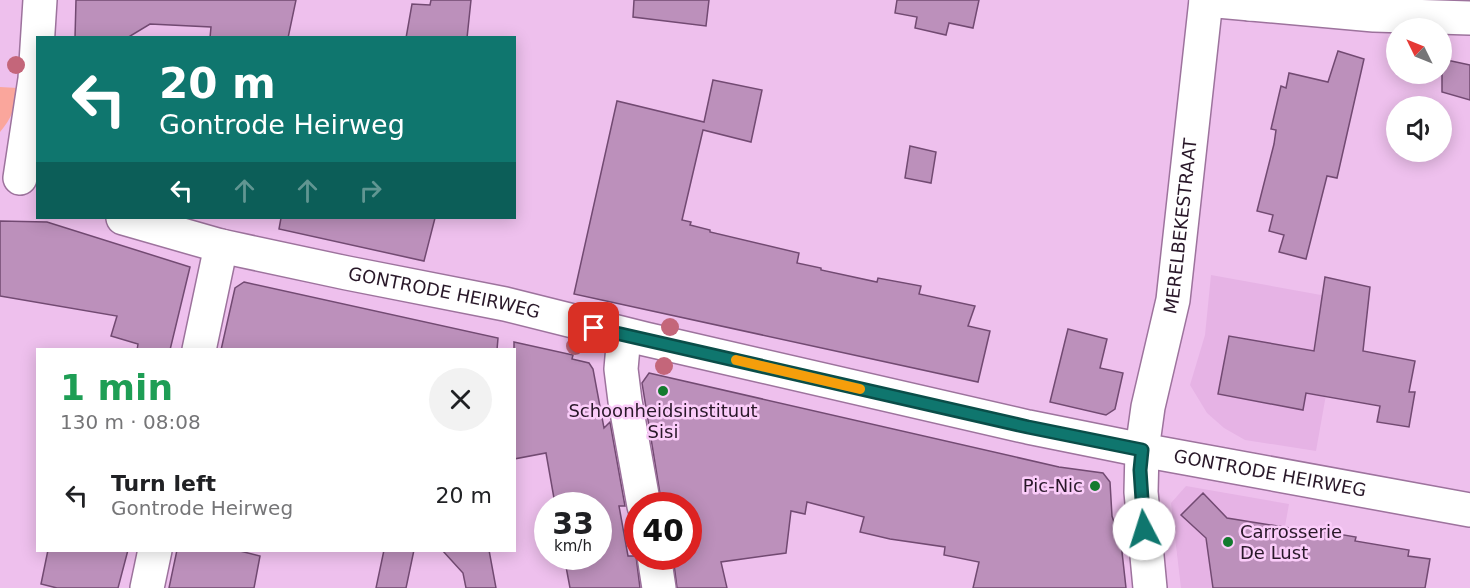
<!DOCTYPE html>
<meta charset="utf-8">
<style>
:root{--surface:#fff;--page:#f2f2f2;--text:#202124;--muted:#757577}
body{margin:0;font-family:"DejaVu Sans",sans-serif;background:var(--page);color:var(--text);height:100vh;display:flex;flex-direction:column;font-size:22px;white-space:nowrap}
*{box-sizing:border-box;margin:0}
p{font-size:20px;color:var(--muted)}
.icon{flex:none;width:33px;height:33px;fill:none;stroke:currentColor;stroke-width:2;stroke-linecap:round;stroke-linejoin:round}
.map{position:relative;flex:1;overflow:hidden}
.panel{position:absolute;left:36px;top:348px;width:480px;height:204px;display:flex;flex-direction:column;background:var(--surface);border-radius:0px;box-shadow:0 3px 15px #0003}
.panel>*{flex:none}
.banner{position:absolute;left:36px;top:36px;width:480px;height:183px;border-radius:0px;box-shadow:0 3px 15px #0003;background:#0f766e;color:#fff;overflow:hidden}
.needle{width:39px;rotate:313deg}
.controls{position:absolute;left:1386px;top:18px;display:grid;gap:12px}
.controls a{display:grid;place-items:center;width:66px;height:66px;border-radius:50%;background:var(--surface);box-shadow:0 3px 15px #0003;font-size:30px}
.speed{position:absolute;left:534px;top:492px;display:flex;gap:12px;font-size:30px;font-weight:700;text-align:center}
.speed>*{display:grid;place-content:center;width:78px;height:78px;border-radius:50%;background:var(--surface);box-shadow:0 3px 15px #0003;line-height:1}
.speed small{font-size:15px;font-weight:400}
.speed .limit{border:9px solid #d22;background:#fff;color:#111}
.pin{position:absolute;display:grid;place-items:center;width:51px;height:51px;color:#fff;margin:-26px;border-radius:12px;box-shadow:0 3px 9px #0006}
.me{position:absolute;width:66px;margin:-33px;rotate:355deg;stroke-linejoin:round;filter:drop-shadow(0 0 4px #0008)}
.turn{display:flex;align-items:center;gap:21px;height:126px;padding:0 24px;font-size:27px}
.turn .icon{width:78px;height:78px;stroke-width:2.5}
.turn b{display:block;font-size:42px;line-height:51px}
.lanes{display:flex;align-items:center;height:57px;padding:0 24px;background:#0003;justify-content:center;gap:30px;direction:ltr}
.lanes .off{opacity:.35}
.round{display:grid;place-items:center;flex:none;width:63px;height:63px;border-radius:32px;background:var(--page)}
.headline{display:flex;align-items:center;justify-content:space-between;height:102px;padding:0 24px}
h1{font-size:36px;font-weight:600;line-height:45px;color:#1e9e55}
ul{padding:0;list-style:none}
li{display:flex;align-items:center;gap:18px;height:90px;padding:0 24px}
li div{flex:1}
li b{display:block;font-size:22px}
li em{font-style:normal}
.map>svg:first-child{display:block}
</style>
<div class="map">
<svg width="1470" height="588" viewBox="0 0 1470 588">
<rect width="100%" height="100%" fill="#eec0ed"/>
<path fill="#e6b3e5" d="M1211,275L1343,299L1316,451L1245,440L1224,428L1207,413L1190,385L1205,335Z
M1186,486L1289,504L1274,588H1181L1171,503Z"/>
<path fill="#faa69c" d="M0,87L18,88C16,106 12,118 0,132Z"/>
<path fill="#bc90bb" stroke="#724a72" stroke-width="1.5" d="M76,0H296L288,38H210L211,27L150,24L127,38H75Z
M431,0H471L467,38H406L412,4L430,5Z
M634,0H709L706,26L633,17Z
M897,0H979L973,28L949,23L946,35L915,28L917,17L895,13Z
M1338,51L1364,59L1337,178L1327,176L1306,259L1279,252L1284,235L1269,231L1273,215L1257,211L1274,144L1276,130L1271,129L1281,86L1286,88L1289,73L1328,82Z
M1442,59L1470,65V100L1442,92Z
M713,80L762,90L751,142L703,130L682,220L691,222L690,225L710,230V232L799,253L797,263L821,268V270L877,282L878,278L921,286L919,294L975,306L968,326L990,331L978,382L574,294L617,101L704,122Z
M910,146L936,152L931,183L905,178Z
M281,218H435L424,261L279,229Z
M0,221L47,222L190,267L170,350H137L138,344L111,336L117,316L0,296Z
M1325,277L1370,287L1363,351L1415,361L1409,392H1415L1409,427L1377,422L1380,406L1306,393L1303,410L1218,394L1229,336L1314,351Z
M244,282L498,338L497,350H221L235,288Z
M1068,329L1107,339L1100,368L1123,373L1115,409L1106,415L1050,402Z
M514,342L573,355L572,359L589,363L593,369L604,428L610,422L625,506H619L628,556H636L640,588H570L564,556H598V506H571V503L555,504L546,453L514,459Z
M649,373L1059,467L1103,473L1110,482L1112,516L1121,543L1126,588H973L979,562L944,555L945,547L890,539L860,532L864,517L807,502L805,514L791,511L786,553L721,562L727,588H677L673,556H688V506H662L642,383Z
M1203,493L1227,518L1302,530L1303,528L1356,537L1355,541L1409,550L1408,556L1430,559L1425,588H1213L1206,538L1181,515Z
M48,550H128L118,588H57L41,584Z
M177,550H236L260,556L254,588H169Z
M384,550H414L406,588H376Z
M442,550H489L496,588H466L463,573Z"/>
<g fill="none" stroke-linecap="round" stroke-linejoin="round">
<defs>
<g id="street">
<path d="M1206,0L1374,15L1470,18"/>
<path d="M20,178L35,79L40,0"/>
<path id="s1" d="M123,218L221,246L347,273L505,304L645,339L1028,427L1142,450"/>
<path d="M624,335L621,369L625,401L644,506"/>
<path d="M199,350L221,246"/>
<path d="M654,556L659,588"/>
<path d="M147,588L155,550"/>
</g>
<g id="secondary">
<path d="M1250,4V0"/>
<path id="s2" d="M1142,450L1470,510"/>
<path id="s3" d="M1150,588L1141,492L1142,450L1148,407L1173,300L1206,0"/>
</g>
</defs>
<use href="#street" stroke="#9d739d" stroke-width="36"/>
<use href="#secondary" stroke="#9d739d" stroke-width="36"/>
<use href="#street" stroke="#fff" stroke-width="33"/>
<use href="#secondary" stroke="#fff" stroke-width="33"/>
</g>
<g fill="#c4667a">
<circle cx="16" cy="65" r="9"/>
<circle cx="670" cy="327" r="9"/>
<circle cx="575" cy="346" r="9"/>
<circle cx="664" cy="366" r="9"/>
</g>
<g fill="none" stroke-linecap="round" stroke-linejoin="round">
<defs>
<path id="route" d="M594,328L1028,427L1142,450L1140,470L1144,529"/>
</defs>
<use href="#route" stroke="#0a4d48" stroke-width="15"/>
<use href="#route" stroke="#0f766e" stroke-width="10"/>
<path stroke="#f59e0b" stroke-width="10" d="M736,360L860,389"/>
</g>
<g fill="#137a2e" stroke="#fbcdfa" stroke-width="2">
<circle cx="663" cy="391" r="6"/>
<circle cx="1095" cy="486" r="6"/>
<circle cx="1228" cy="542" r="6"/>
</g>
<g text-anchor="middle" stroke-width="5" stroke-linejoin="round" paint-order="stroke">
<g font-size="18" fill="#291829" stroke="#fbcdfa">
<text dy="6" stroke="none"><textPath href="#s3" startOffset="366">MERELBEKESTRAAT</textPath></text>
<text dy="6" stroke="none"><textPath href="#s1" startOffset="330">GONTRODE HEIRWEG</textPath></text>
<text dy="6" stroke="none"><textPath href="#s2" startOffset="130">GONTRODE HEIRWEG</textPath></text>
</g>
<g font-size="18" fill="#291829" stroke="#fbcdfa">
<text x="663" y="417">Schoonheidsinstituut<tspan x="663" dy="21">Sisi</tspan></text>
<text x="1083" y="492" text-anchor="end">Pic-Nic</text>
<text x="1240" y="538" text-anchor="start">Carrosserie<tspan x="1240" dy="21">De Lust</tspan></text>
</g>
</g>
</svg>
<div class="controls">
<a><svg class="needle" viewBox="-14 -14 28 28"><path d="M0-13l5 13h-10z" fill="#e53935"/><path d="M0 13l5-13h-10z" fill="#757577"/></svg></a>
<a><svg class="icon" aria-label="sound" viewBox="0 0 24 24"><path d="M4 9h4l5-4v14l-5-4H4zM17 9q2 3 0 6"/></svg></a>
</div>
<div class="speed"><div>33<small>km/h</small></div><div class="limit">40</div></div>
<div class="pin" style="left:594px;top:328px;background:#d93025"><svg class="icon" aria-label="arrive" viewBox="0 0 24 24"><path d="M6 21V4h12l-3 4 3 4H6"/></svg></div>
<svg class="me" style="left:1144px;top:529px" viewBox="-20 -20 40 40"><circle r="19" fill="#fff"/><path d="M0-13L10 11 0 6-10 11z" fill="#0f766e"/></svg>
<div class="banner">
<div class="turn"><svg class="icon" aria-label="left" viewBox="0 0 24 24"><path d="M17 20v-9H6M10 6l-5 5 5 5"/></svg><div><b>20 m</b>Gontrode Heirweg</div></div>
<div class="lanes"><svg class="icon" aria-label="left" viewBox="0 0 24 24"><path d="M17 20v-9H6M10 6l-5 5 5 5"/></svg><svg class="icon off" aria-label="ahead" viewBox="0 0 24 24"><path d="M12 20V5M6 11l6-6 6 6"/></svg><svg class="icon off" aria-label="ahead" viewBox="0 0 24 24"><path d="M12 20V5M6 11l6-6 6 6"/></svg><svg class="icon off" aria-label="right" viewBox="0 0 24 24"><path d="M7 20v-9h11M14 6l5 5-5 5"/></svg></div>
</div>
<section class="panel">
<div class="headline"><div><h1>1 min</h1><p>130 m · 08:08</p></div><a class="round"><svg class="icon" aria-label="close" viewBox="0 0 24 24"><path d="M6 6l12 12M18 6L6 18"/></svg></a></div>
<ul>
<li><svg class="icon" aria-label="left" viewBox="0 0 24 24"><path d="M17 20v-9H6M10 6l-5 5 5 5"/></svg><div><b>Turn left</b><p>Gontrode Heirweg</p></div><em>20 m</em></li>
</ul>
</section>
</div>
